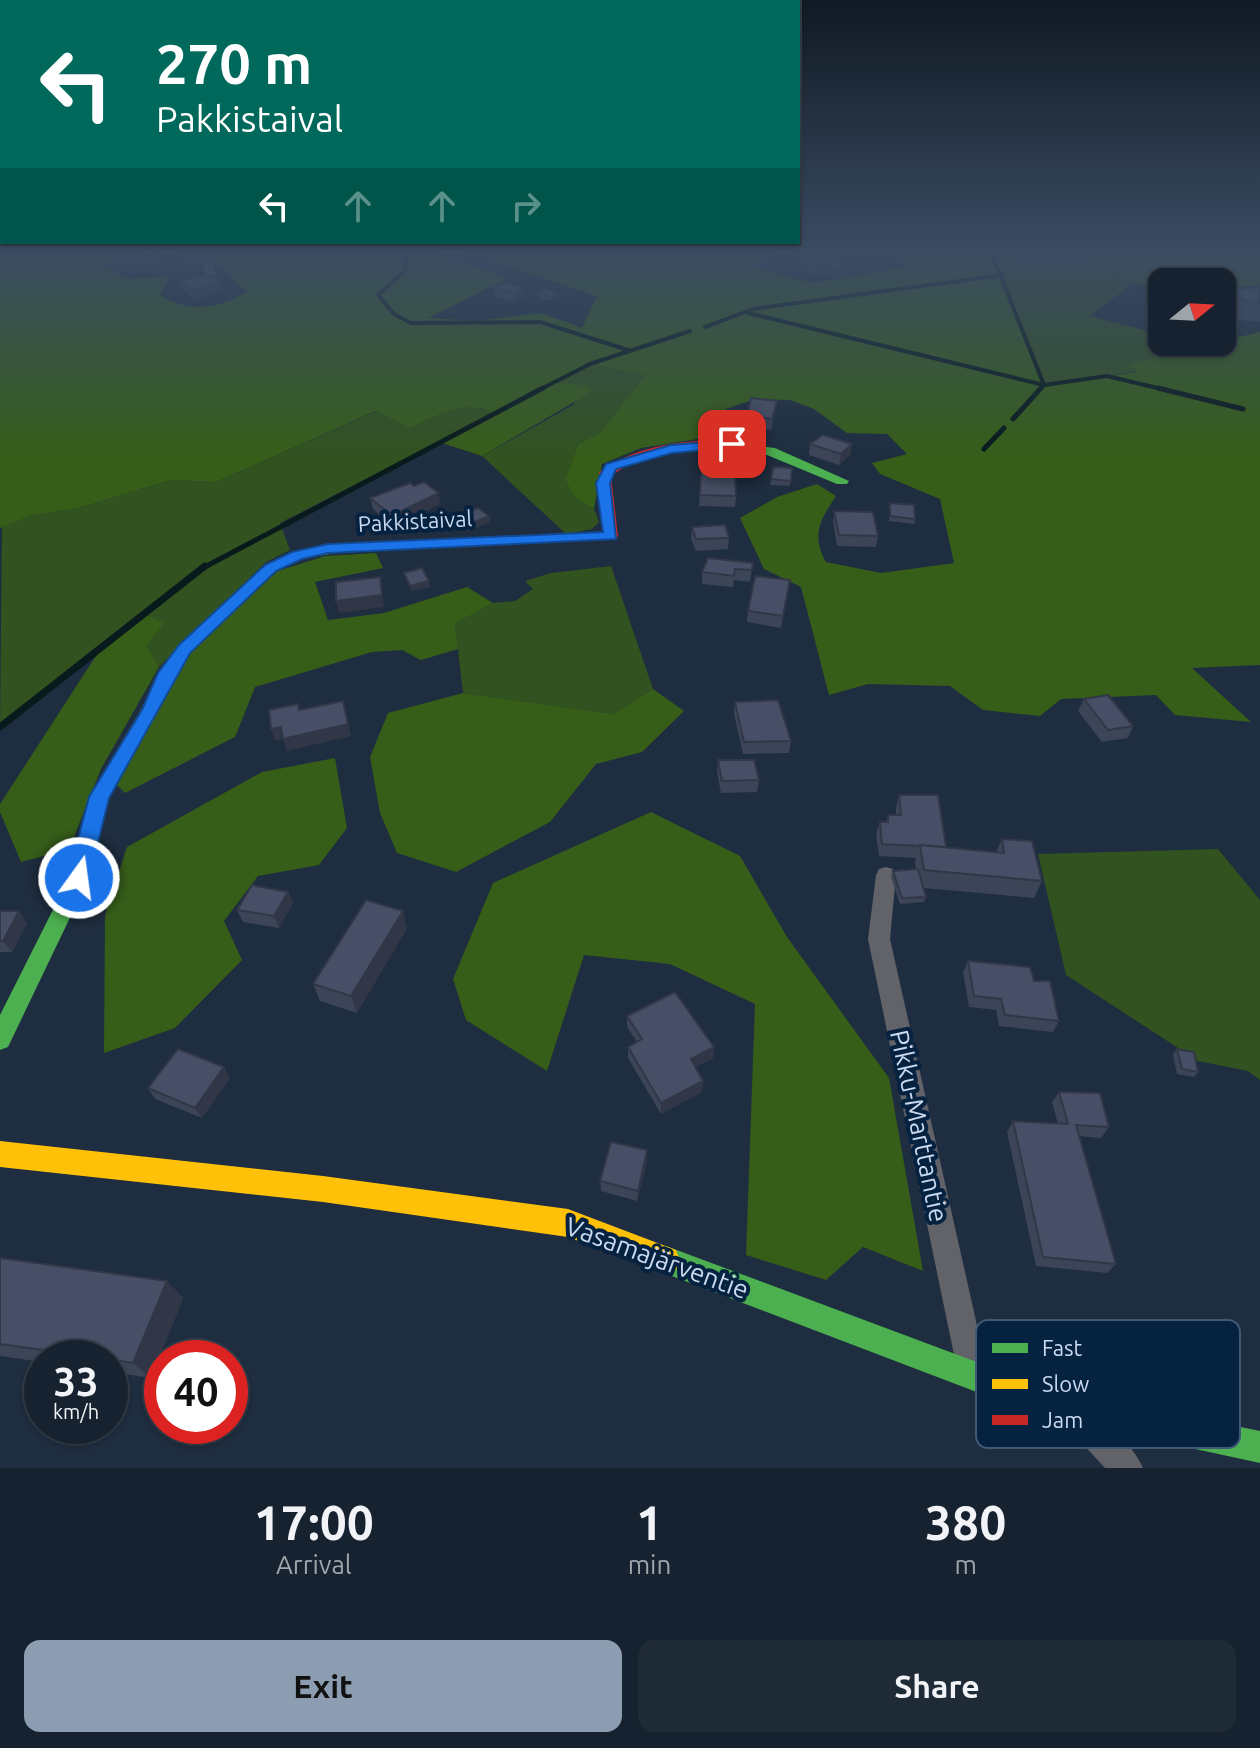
<!DOCTYPE html>
<meta charset="utf-8">
<style>
:root{--surface:#16222f;--page:#1f2a37;--text:#f1f3f6;--muted:#9ea4aa;--line:#353f4b;--accent:#8d9db1}
body{margin:0;font-family:Ubuntu,sans-serif;background:var(--page);color:var(--text);height:100vh;display:flex;flex-direction:column;font-size:30px;white-space:nowrap}
*{box-sizing:border-box;margin:0}
p{font-size:26px;color:var(--muted)}
.icon{flex:none;width:44px;height:44px;fill:none;stroke:currentColor;stroke-width:2;stroke-linecap:round;stroke-linejoin:round}
.map{position:relative;height:1468px;overflow:hidden}
.drawer{display:flex;flex-direction:column;background:var(--surface);flex:1}
.drawer>*{flex:none}
.guide{position:absolute;left:0px;top:0px;width:800px;height:244px;box-shadow:0 2px 6px #0004,0 0 0 2px var(--line);background:#00695c;color:#fff;overflow:hidden}
.needle{width:52px;rotate:72deg}
.controls{position:absolute;left:1148px;top:268px;display:grid;gap:16px}
.controls a{display:grid;place-items:center;width:88px;height:88px;border-radius:16px;background:var(--surface);box-shadow:0 2px 6px #0004,0 0 0 2px var(--line);font-size:40px}
.speed{position:absolute;left:24px;top:1340px;display:flex;gap:16px;font-size:40px;font-weight:700;text-align:center}
.speed>*{display:grid;place-content:center;width:104px;height:104px;border-radius:50%;background:var(--surface);box-shadow:0 2px 6px #0004,0 0 0 2px var(--line);line-height:1}
.speed small{font-size:20px;font-weight:400}
.speed .limit{border:12px solid #d22;background:#fff;color:#111}
.pin{position:absolute;display:grid;place-items:center;width:68px;height:68px;color:#fff;margin:-34px;border-radius:16px;box-shadow:0 4px 12px #0006}
.me{position:absolute;width:88px;margin:-44px;rotate:14deg;stroke-linejoin:round;filter:drop-shadow(0 0 6px #0008)}
.turn{display:flex;align-items:center;gap:28px;height:168px;padding:0 24px;font-size:36px}
.turn .icon{width:104px;height:104px;stroke-width:2.5}
.turn b{display:block;font-size:56px;line-height:68px}
.lanes{display:flex;align-items:center;height:76px;padding:0 24px;background:#0003;justify-content:center;gap:40px;direction:ltr}
.lanes .off{opacity:.35}
.eta{display:flex;justify-content:space-evenly;align-items:center;height:136px;text-align:center}
.eta b{font-size:48px;font-weight:700;line-height:56px}
.cta{display:flex;gap:16px;margin-top:auto;padding:16px 24px}
.cta a{flex:1;height:92px;border-radius:16px;background:var(--accent);color:#111;font-size:32px;font-weight:700;line-height:92px;text-align:center}
.cta a+a{background:var(--page);color:var(--text)}
.map>svg:first-child{display:block}
</style>
<div class="map">
<svg width="1260" height="1468" viewBox="0 0 1260 1468">
<rect width="100%" height="100%" fill="#1e2d3f"/>
<path fill="#325220" d="M1020,251L1111,268L1133,283L1090,316L1155,333L1162,336V342H1174L1188,349L1128,364L1140,371L1044,385L1001,273L1019,270L1016,262L1023,258Z
M590,364L646,374L600,433L578,444L565,480L575,498L594,509L599,522L592,529L566,534L482,456L573,405L587,385L553,384Z
M463,404L495,413L280,523L290,550L266,562L159,667L147,645L144,614L0,727L2,526L29,516L79,508L171,480L216,482L377,411L409,428Z
M611,566L653,689L614,714L463,693L455,624L493,603L515,601L533,589L525,581L551,573Z
M1218,849L1260,900V1080L1248,1071L1198,1061L1066,975L1038,854Z"/>
<path fill="#365e19" d="M0,251H146L104,266L125,279L169,277L160,295C190,314 217,309 247,292L207,251H428L508,278L428,318L476,321L541,313L582,328L597,296L463,251H776L753,267L813,283L908,267L882,251H1260V285L1222,289V282H1162V287L1133,283L1111,267L1021,251L1023,258L1016,262L1020,270L1001,273L1044,385L1138,372L1127,364L1260,332V665L1192,668L1251,722L1175,715L1156,695L1061,699L1040,716L983,710L950,686L868,684L829,695L801,587L764,569L740,518L777,497L817,484L836,496C820,520 811,535 826,562L881,573L954,563L940,499L880,474L872,463L907,454L887,434L847,433L814,409L790,400L755,399L726,409L710,437L641,448L602,464L594,509L575,498L565,480L578,444L600,433L645,375L590,364L555,383L587,385L593,391L482,456L439,442L494,414C465,397 438,416 409,428L376,411L216,482L171,480L79,508L29,516L0,528Z
M376,553L383,568L315,582L328,620L384,613L467,587L493,603L455,624L458,649L421,660L402,650L372,652L255,687L235,737L125,793L117,785L190,650L278,571L325,556Z
M144,614L164,623L147,645L159,667L101,769L73,839L63,851L21,862L0,812V804L101,648Z
M653,689L684,711L642,752L596,764L550,822L456,872L397,853L380,813L370,757L388,713L463,693L614,714Z
M335,758L347,828L319,865L258,876L224,921L242,960L175,1028L104,1053L105,915L127,847L262,772Z
M651,812L740,856L787,937L889,1078L923,1271L863,1247L826,1280L746,1255L755,1004L670,964L584,955L547,1071L466,1020L453,979L493,883Z"/>
<g fill="none" stroke-linecap="round" stroke-linejoin="round">
<path stroke="#081a1c" stroke-width="4" d="M406,251L405,271L378,295L394,314L411,323L540,322L628,350
M992,254L1044,385L1039,390
M748,313L1044,385L1107,376L1166,390
M705,327L753,309L1002,275
M539,390L590,364L690,331"/>
<path stroke="#081a1c" stroke-width="5" d="M1158,388L1243,409
M1013,419L1041,388
M984,449L1004,428
M203,568L543,388"/>
<path stroke="#081a1c" stroke-width="7" d="M0,727L205,566"/>
<path fill="#626269" fill-rule="evenodd" d="M190,251C208,251 216,266 216,282H210L200,259Z
M886,867L893,869L896,875L890,939L988,1374L984,1385L973,1389L962,1385L958,1374L868,939L876,875L879,869Z
M1080,1403C1100,1411 1135,1448 1143,1468H1105L1069,1429L1065,1418L1069,1407Z"/>
<path fill="#4caf50" fill-rule="evenodd" d="M711,440L775,448L849,481L847,484H837L767,455L707,447L705,444Z
M336,545L341,546V552L301,559L275,571L190,653L175,674L159,710L109,797L89,878L8,1047L0,1050V1015L69,878L89,797L141,710L161,669L178,645L265,565L292,552Z
M666,1246L974,1361L1070,1392L1260,1431V1463L1070,1422L974,1391L656,1270L652,1260L656,1250Z"/>
<path fill="#ffc107" fill-rule="evenodd" d="M0,1141L323,1176L568,1209L676,1250L680,1260L676,1270L666,1274L568,1237L323,1202L0,1167Z"/>
<path fill="#c62828" fill-rule="evenodd" d="M711,440L717,444L715,447C677,454 644,451 611,476L618,536L616,539L336,553L329,549L336,545L603,532L599,472C633,448 671,442 711,440Z"/>
</g>
<path fill="#3c4457" d="M819,251L845,276L833,278L827,273L814,275L805,268L806,252Z
M122,252L160,260L144,266L125,261Z
M180,281L224,291L195,299L183,290Z
M493,287L525,297L514,302L494,296Z
M1260,287V322L1240,320L1229,314L1238,290Z
M538,293L559,297L551,301L538,298Z
M1162,299V326L1149,323L1156,304Z
M777,401L771,430L746,427L747,416Z
M810,444L851,454L839,465L809,455Z
M701,467L736,496L735,507L699,506Z
M773,467L792,468L790,486L770,485Z
M370,498L440,504L401,523L391,524L373,509Z
M890,503L915,519L914,524L889,521Z
M834,511L878,536L876,547L837,546L833,522Z
M489,516L490,522L468,531L457,522L456,517Z
M692,527L729,538L728,549L696,551L691,539Z
M753,563L750,582L734,580L733,587L702,584V572Z
M790,580L781,628L747,622L748,611Z
M1084,699L1133,726L1128,738L1102,742L1078,711Z
M735,702L791,741L789,753L743,754L734,714Z
M718,760L759,780L757,792L721,793L717,772Z
M899,795L946,847L996,852L1002,839L1042,881L1034,898L924,888L926,897L924,902L900,904L891,877L893,871L916,869L915,862L916,858L879,856L876,834L880,822H886L888,815H896V807Z
M288,892L293,903L279,928L243,922L237,910Z
M0,911H19L27,923L12,952H0Z
M407,928L357,1013L320,1001L313,984Z
M968,961L1034,981L1059,1021L1053,1032L999,1026L996,1010L969,1007L963,972Z
M627,1016L714,1047L713,1058L695,1067L703,1081L702,1092L661,1114L628,1058V1047L637,1042L627,1027Z
M1177,1049L1198,1072L1194,1077L1177,1074L1173,1054Z
M230,1078L202,1118L155,1099L148,1088Z
M1059,1092L1109,1127L1101,1138L1079,1136L1116,1264L1107,1273L1036,1266L1007,1132L1013,1121L1058,1124L1052,1102Z
M647,1161L637,1201L601,1191L600,1181Z
M0,1258L167,1281L183,1298L151,1378L110,1372V1358H42V1362L0,1356Z"/>
<path fill="#313747" d="M157,251L160,260L144,266L141,257Z
M196,256L198,261L185,263L183,259Z
M828,264L827,273L814,275L815,266Z
M846,267L845,276L833,278L834,269Z
M222,282L224,291L195,299L192,289Z
M524,288L525,297L514,302L513,293Z
M558,293L559,297L551,301L550,297Z
M1237,296L1229,314L1222,321V309Z
M852,444L851,454L839,465L841,454Z
M439,493L440,504L401,523L399,512Z
M489,516L490,522L468,531V525Z
M380,577L384,607L339,613L336,601Z
M429,581L430,587L411,591L410,586Z
M343,701L351,736L287,751L283,739L275,741L271,729L281,727Z
M288,892L293,903L279,928L274,916Z
M19,911L27,923L12,952L3,941Z
M403,911L407,928L357,1013L351,996Z
M714,1047L713,1058L690,1069L691,1059Z
M224,1067L230,1078L202,1118L195,1108Z
M703,1081L702,1092L661,1114V1103Z
M647,1150V1161L637,1201L638,1191Z
M167,1281L183,1298L151,1378L133,1363Z"/>
<path fill="#464f65" stroke="#313747" stroke-width="2" d="M126,251H157L141,257L122,252Z
M819,251L846,267L834,269L828,264L815,266L806,259L814,258L806,252Z
M191,252L196,256L183,259L178,254Z
M202,276H212L222,282L192,289L180,281Z
M1188,278L1205,282H1183Z
M505,282L524,288L513,293L493,287Z
M1222,286L1238,290L1260,287V303L1248,302L1237,296L1222,309Z
M545,289L558,293L550,297L538,293Z
M751,398L777,401L772,419L747,416Z
M823,435L852,444L841,454L810,444Z
M701,467L735,468L736,496L700,495Z
M773,467L792,468L791,481L771,479Z
M424,482L439,493L399,512L389,513L370,498L410,483L414,486Z
M890,503L914,505L915,519L890,516Z
M478,508L489,516L468,525L456,517Z
M834,511L873,512L878,536L839,535Z
M725,525L729,538L696,539L692,527Z
M708,558L753,563L752,570L735,569L734,576L702,572Z
M422,568L429,581L410,586L404,573Z
M755,576L790,580L783,616L748,611Z
M380,577L382,595L336,601V582Z
M1108,695L1133,726L1108,730L1084,699Z
M778,700L791,741L744,742L735,702Z
M343,701L348,724L283,739L281,727L271,729L269,710L298,704L299,710Z
M718,760H754L759,780L722,781Z
M899,795H938L946,847L920,845V846L882,844L880,822H888V815H901Z
M1002,839L1032,841L1042,881L924,870L920,845L1004,853Z
M918,869L926,897L902,898L893,871Z
M252,885L288,892L274,916L237,910Z
M366,900L403,911L351,996L313,984Z
M0,911H19L3,941H0Z
M968,961L1030,967L1034,981H1050L1059,1021L1005,1015L1001,999L974,996Z
M675,992L714,1047L691,1059L703,1081L661,1103L628,1047L642,1039L627,1016Z
M178,1049L224,1067L195,1108L148,1088Z
M1177,1049L1194,1052L1198,1072L1182,1069Z
M1059,1092L1100,1093L1109,1127L1076,1125L1116,1264L1043,1257L1013,1121L1068,1124Z
M611,1142L647,1150L638,1191L600,1181Z
M0,1258L167,1281L133,1363L110,1359V1358H101L0,1344Z"/>
<linearGradient id="sky" x2="0" y2="1"><stop stop-color="#101923"/><stop offset="0.55" stop-color="#3b4c63"/><stop offset="1" stop-color="#3b4c63" stop-opacity="0"/></linearGradient>
<rect width="1260" height="457" fill="url(#sky)"/>
<path fill="#1a73e8" stroke="#114b97" stroke-width="2" d="M732,440L738,444L736,447L672,453L616,469L610,483L616,539L328,553L302,559L276,571L190,653L109,798L89,878L86,883H71L68,878L89,797L142,710L158,673L179,645L265,565L292,552L328,544L603,532L596,483L606,464L671,445Z"/>
<g text-anchor="middle" stroke-width="8" stroke-linejoin="round" paint-order="stroke">
<g font-size="22" fill="#c9d9ee" stroke="#062241">
<text transform="translate(415 521) rotate(-3)" y="8">Pakkistaival</text>
</g>
<g font-size="26" fill="#c9d9ee" stroke="#062241">
<text transform="translate(919 1126) rotate(78)" y="9">Pikku-Marttantie</text>
<text transform="translate(657 1258) rotate(20)" y="9">Vasamajärventie</text>
</g>
</g>
<rect x="976" y="1320" width="264" height="128" rx="12" fill="#062241" stroke="#405975" stroke-width="2"/>
<rect x="992" y="1343" width="36" height="10" fill="#4caf50"/>
<rect x="992" y="1379" width="36" height="10" fill="#ffc107"/>
<rect x="992" y="1415" width="36" height="10" fill="#c62828"/>
<g font-size="22" fill="#c9d9ee">
<text x="1042" y="1356">Fast</text>
<text x="1042" y="1392">Slow</text>
<text x="1042" y="1428">Jam</text>
</g>
</svg>
<div class="controls">
<a><svg class="needle" viewBox="-14 -14 28 28"><path d="M0-13l5 13h-10z" fill="#e53935"/><path d="M0 13l5-13h-10z" fill="#9ea4aa"/></svg></a>
</div>
<div class="speed"><div>33<small>km/h</small></div><div class="limit">40</div></div>
<div class="pin" style="left:732px;top:444px;background:#d93025"><svg class="icon" aria-label="arrive" viewBox="0 0 24 24"><path d="M6 21V4h12l-3 4 3 4H6"/></svg></div>
<svg class="me" style="left:79px;top:878px" viewBox="-20 -20 40 40"><circle r="17" fill="#1a73e8" stroke="#fff" stroke-width="3"/><path d="M0-11L8 9 0 5-8 9z" fill="#fff"/></svg>
<div class="guide">
<div class="turn"><svg class="icon" aria-label="left" viewBox="0 0 24 24"><path d="M17 20v-9H6M10 6l-5 5 5 5"/></svg><div><b>270 m</b>Pakkistaival</div></div>
<div class="lanes"><svg class="icon" aria-label="left" viewBox="0 0 24 24"><path d="M17 20v-9H6M10 6l-5 5 5 5"/></svg><svg class="icon off" aria-label="ahead" viewBox="0 0 24 24"><path d="M12 20V5M6 11l6-6 6 6"/></svg><svg class="icon off" aria-label="ahead" viewBox="0 0 24 24"><path d="M12 20V5M6 11l6-6 6 6"/></svg><svg class="icon off" aria-label="right" viewBox="0 0 24 24"><path d="M7 20v-9h11M14 6l5 5-5 5"/></svg></div>
</div>
</div>
<section class="drawer">
<div class="eta">
<div><b>17:00</b><p>Arrival</p></div>
<div><b>1</b><p>min</p></div>
<div><b>380</b><p>m</p></div>
</div>
<div class="cta"><a>Exit</a><a>Share</a></div>
</section>
